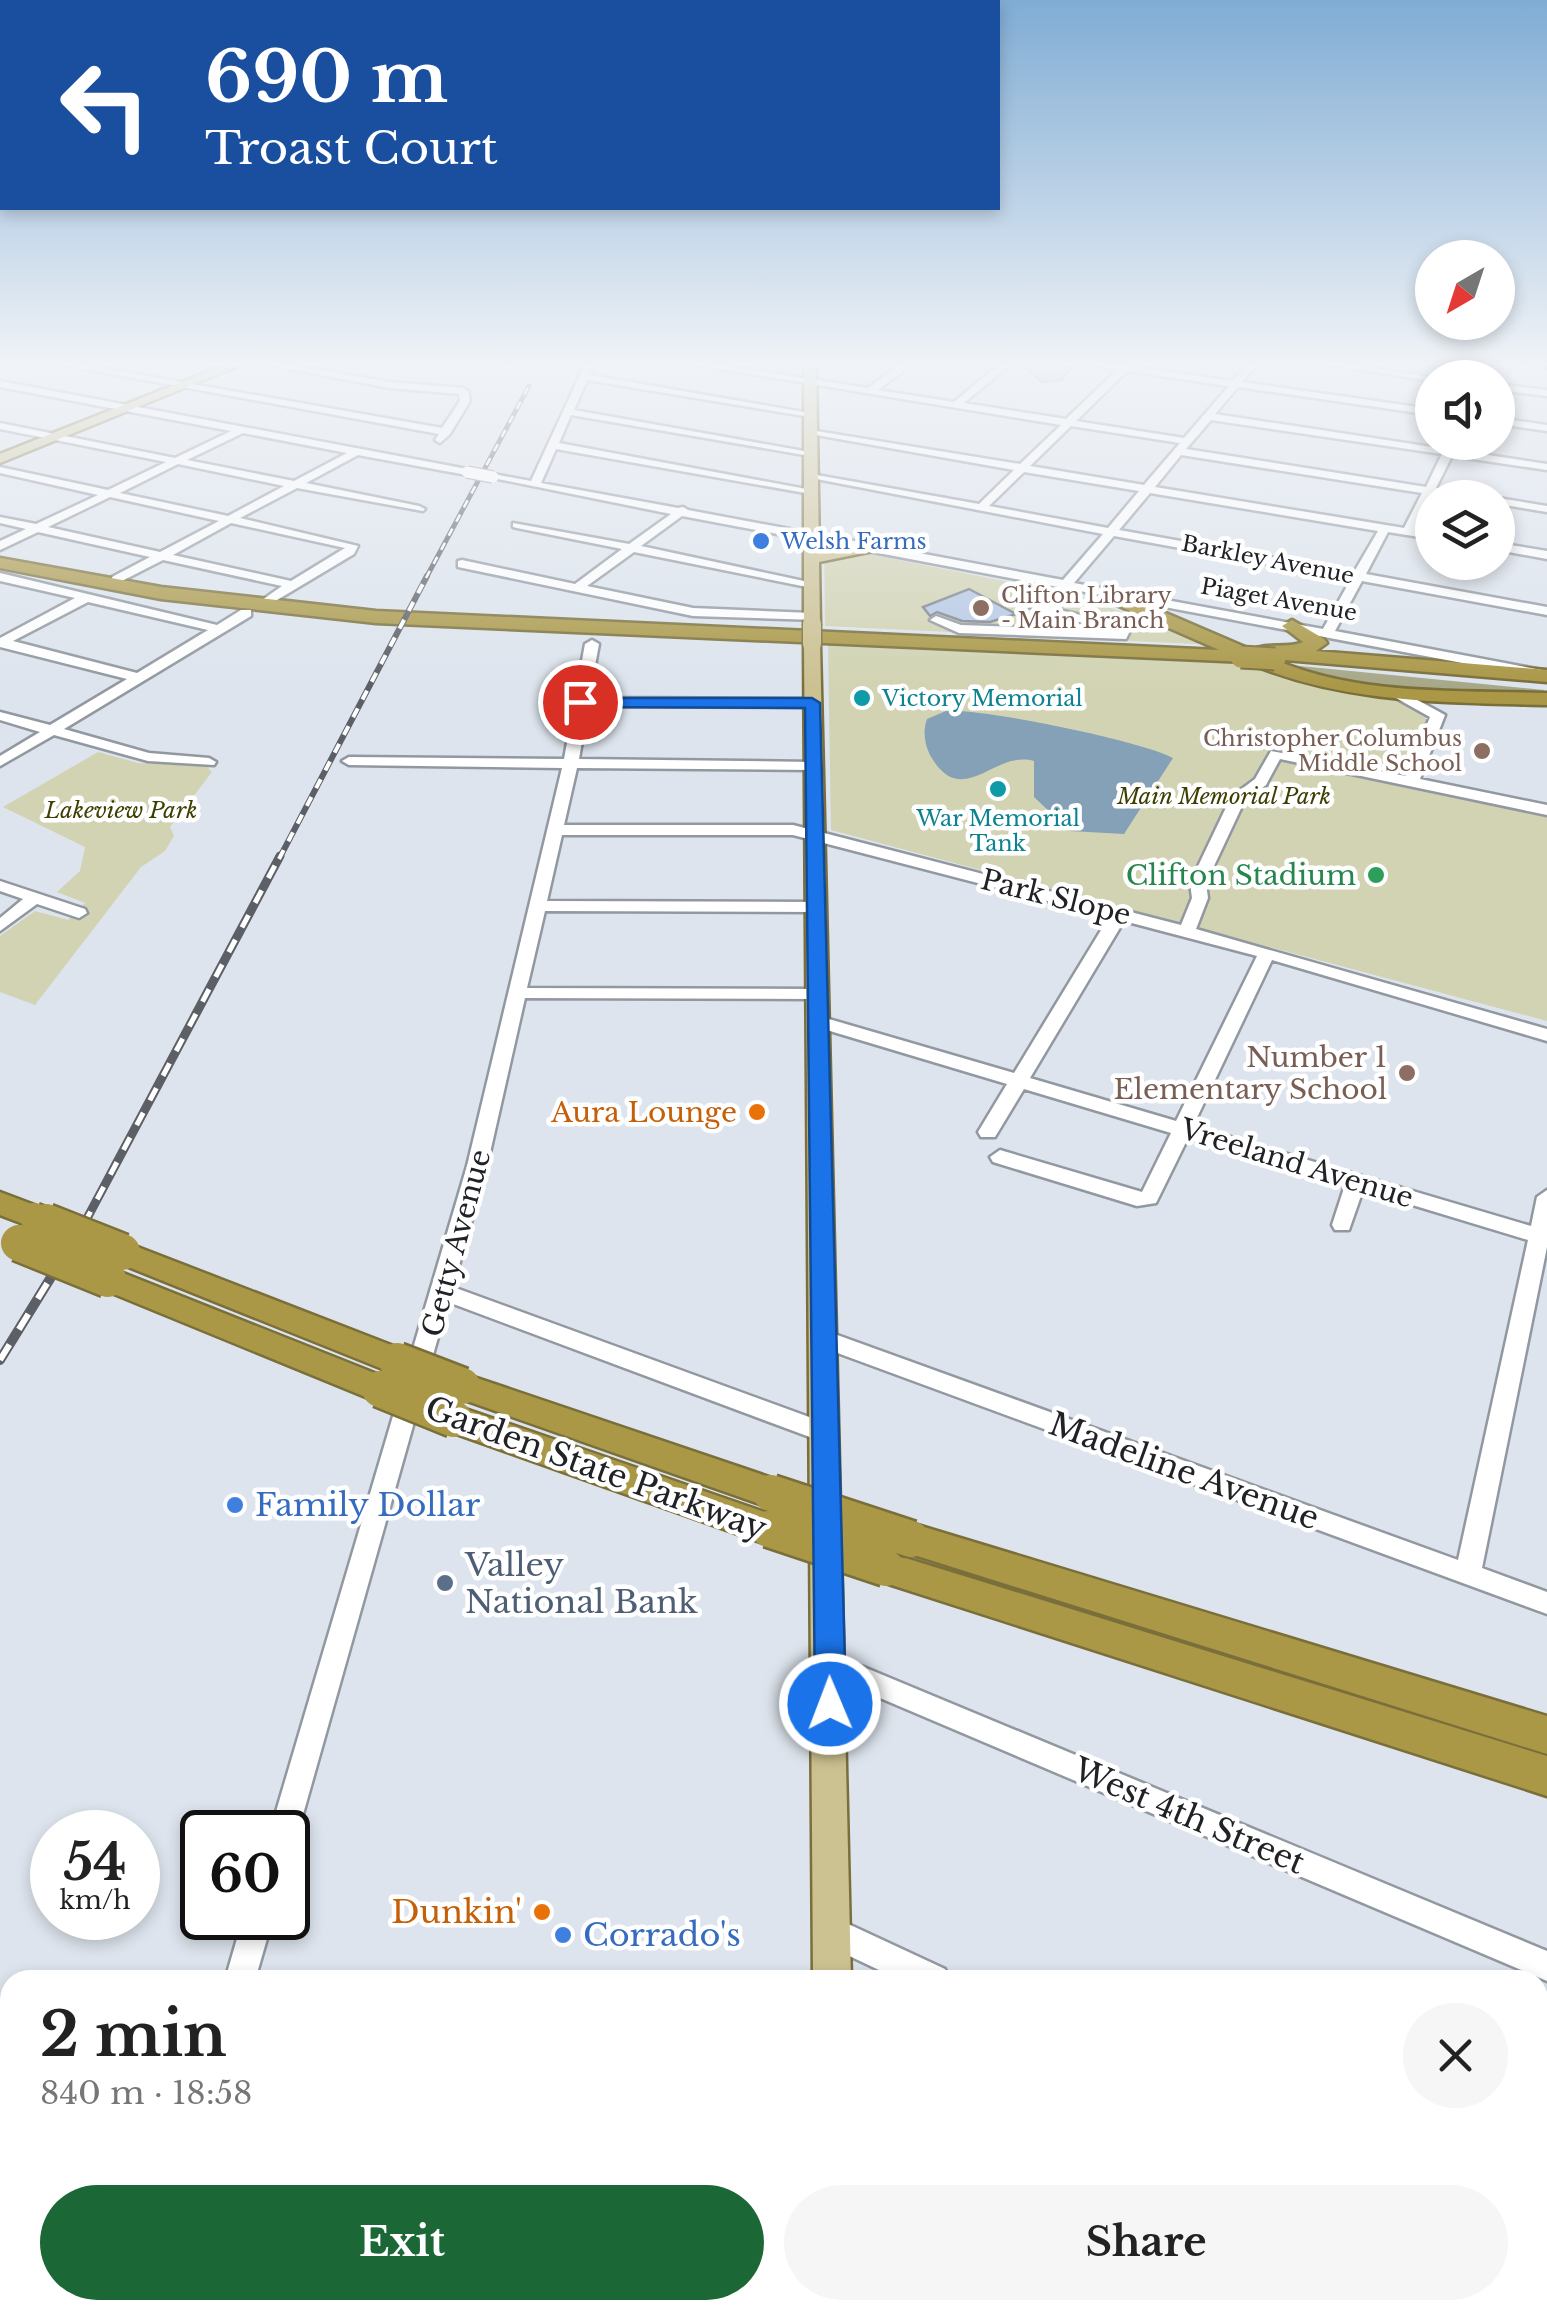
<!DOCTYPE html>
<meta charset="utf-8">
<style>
:root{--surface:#fff;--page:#f6f6f6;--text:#222;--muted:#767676;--accent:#1b6736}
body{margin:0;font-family:"Libre Baskerville",serif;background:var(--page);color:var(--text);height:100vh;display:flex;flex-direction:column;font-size:38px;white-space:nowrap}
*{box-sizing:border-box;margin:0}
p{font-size:32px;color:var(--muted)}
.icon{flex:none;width:55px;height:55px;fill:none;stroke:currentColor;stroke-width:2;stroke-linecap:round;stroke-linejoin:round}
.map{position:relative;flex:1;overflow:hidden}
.sheet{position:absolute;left:0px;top:1970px;width:1548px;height:350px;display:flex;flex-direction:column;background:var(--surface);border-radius:30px 30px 0 0;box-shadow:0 5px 15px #0003}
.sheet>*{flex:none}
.top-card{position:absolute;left:0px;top:0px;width:1000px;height:210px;box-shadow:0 5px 15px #0003;background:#1a4fa0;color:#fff;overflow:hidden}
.needle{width:65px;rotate:219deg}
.controls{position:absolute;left:1415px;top:240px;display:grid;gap:20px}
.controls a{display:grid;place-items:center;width:100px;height:100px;border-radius:50%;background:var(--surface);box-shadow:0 5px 15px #0003;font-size:50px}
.speed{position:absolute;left:30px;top:1810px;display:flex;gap:20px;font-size:50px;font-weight:700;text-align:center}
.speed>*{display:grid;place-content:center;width:130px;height:130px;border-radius:50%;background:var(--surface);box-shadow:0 5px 15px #0003;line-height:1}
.speed small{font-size:25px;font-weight:400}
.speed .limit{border:5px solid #111;border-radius:15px;background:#fff;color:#111}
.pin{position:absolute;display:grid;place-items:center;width:85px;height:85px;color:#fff;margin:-42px;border:5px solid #fff;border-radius:50%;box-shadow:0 2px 10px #0007}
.me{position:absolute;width:110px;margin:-55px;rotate:359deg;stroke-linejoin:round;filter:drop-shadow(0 0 8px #0008)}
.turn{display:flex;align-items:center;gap:35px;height:210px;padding:0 40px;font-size:45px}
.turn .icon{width:130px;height:130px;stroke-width:2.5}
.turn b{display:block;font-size:70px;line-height:85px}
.round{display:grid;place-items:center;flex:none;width:105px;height:105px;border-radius:52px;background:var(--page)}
.head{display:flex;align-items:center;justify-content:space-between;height:170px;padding:0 40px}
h1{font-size:60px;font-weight:700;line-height:75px}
.cta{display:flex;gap:20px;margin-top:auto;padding:20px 40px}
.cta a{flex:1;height:115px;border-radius:60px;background:var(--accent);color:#fff;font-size:40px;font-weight:700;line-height:115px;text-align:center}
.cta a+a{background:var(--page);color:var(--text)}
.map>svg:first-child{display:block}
</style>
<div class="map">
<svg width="1547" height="2320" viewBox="0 0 1547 2320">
<rect width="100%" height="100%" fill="#dde4ed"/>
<path fill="#d1d3b2" d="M824,545L1070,594L1217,645L825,626Z
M828,643L1257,663L1327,690L1408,703L1428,720L1404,781L1547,815V1021L831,830Z
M98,752L138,763L206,766L212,772L170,827L174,836L165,851L141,867L35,1005L0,992V936L35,911L68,920L85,903L57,892L80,871L85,847L3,807Z"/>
<path fill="#a6a888" d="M1280,664L1544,690L1547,694L1343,684Z"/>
<path fill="#85a1b7" d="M946,711C981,708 1142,741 1173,758L1124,834L1070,831L1034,797V761C994,749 962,812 930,755C924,743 923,730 927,719Z"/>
<path fill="#b5c8e4" stroke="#7e838c" stroke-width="2.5" d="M1053,365L1073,367L1061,378L1063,380L1042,382L1024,366Z
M969,589L1016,614L990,622L962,621L937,612L930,616L923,607Z"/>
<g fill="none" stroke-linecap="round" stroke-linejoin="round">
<defs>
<path id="minor" d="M47,362H68L442,428L460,401L459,394L390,388L252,362H273L390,382L463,388L468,391L470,401L450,434L440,443L435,440L439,434Z
M586,362H596L590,375L815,414L810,417L587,380L574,410L815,453L810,456L571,415L559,443L817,491L811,494L556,449L541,483L678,508L683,507L688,510L1063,580L1103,534L806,477L811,474L979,504L1014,470L805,433L810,430L1020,464L1061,425L678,362H701L868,388L904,362H915L878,390L954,402L1002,362H1013L964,403L1066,419L1117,370L1076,362H1100L1233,381L1249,362H1259L1242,382L1432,409V415L1238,387L1215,414L1445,449L1449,442H1457L1455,450L1547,464V470L1452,456L1436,488L1480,498L1433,495L1415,530L1432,533V539L1388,532L1366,574L1547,607V615L1362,581L1335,631L1547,671V679L1069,589L1055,605L1063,611L1130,626L1131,629L1126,639L959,633L930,620L936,616L961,625L1045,628L1043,622L1046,619L1028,611L1044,603L1058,587L682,516L641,546L818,584L812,588L634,552L587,586L693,608L812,613L818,617L817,620L693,616L458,567V561L462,560L575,584L622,549L517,528L513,527V523L629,544L671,514L488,477L493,474L531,481ZM1127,371L1229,386L1184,438L1076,421ZM1211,420L1442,454L1426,487L1186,449ZM1071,426L1180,443L1144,485L1030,466ZM1181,455L1422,493L1404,528L1155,487ZM1024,472L1139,491L1108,528L989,506ZM1150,493L1378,531L1354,572L1119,530ZM1114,536L1351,579L1323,629L1074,583ZM1058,617L1117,631L1059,628L1053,619Z
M1311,362H1336L1436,378L1432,381Z
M1491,362H1501L1493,378H1483Z
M0,381L467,469L472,472L467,475L358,455L306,483L419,506L425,509L423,511L297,488L240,518L358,546L354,554L272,603L262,600L282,586L163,560L116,584L112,583V577L150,557L38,532L0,550V541L26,529L0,523V517L36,524L98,495L0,473V467L108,490L166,462L0,429V423L175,458L231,431L0,387ZM243,433L347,453L294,481L187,460ZM178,464L284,486L228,516L120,493ZM110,497L219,521L160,552L48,527ZM231,523L345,548L291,581L173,555Z
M1498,384L1547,390V396L1498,390Z
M1498,418L1547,425V431L1498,424Z
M1498,498L1547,506V512L1498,504Z
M1498,543L1547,551V559L1498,550Z
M0,573L217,625L241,610H251V616L64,729L149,753L209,758L216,762L214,765L148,761L54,735L0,766V756L40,732L0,720V712L50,725L127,679L0,647V638L75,598L0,581ZM88,602L208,630L137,673L13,641Z
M592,640L599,644L589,698L812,699L819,703L812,707L588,706L579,759L813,762L820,766L813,770L577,768L564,825H793L1181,925L1192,898L1190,883L1231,797L1255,779L1271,751L1406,776L1430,717L1396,698V692L1401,691L1445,715L1420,779L1547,805V815L1280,759L1266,785L1245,800L1206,883L1208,898L1196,929L1547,1029V1041L1272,960L1193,1126L1531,1226L1537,1197L1547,1190V1247L1482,1568L1547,1592V1614L813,1344L810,1338L813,1332H829L1458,1560L1528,1240L1363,1190L1349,1230H1335L1332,1225L1345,1185L1188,1138L1156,1203L1137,1206L993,1162L990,1157L1000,1150L1142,1192L1171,1133L1024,1089L995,1137H981L978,1132L1007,1084L810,1025L807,1021L816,1015L822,1017L1014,1073L1109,917L793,835H562L547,901L814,902L822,907L814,912L545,911L527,988L816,989L825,994L816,999L525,998L487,1166L453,1287L831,1425L835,1432L831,1439L823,1441L815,1439L448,1302L298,1832L294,1842L288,1845V1832H270L467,1166L562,768L349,765L342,761L349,757L564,759L585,644ZM1124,921L1257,956L1176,1121L1030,1078Z
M0,881L85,909L87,913L79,918L37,904L0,931V918L23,899L0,891Z
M830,1653L1547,1951V1981L821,1673L817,1665L821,1657Z
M831,1916L945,1969L949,1980H900L820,1942L816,1931L820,1920Z
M243,1918H273L255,1980H225Z
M1547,2186V2292L1539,2295L1547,2301V2320H1514L1515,2310H1538V2190Z
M124,2310H170L174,2320H129Z
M862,2310H911L915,2320H867Z"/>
<path id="major" d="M232,362H248L0,463V454Z
M804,362H816L819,553L876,545L883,549L819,562L820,624L812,629L804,624Z
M1536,362H1547V367L1538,364Z
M812,639L820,644L851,1980H813L804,644Z
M816,2310H860V2320H816Z"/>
<path id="highway" d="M0,558L161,587L376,611L1219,650L1103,599V591L1110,589L1252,650C1267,642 1286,649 1303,642L1282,626L1292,620L1324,639L1327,643L1316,651L1547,670V682L1273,659C1359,696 1455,690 1547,693V705C1443,702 1343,704 1246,662L376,623L161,599L0,568Z
M0,1192L45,1209L50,1217L45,1225L34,1228L0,1215Z
M122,1241L409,1352L414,1361L409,1370L397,1374L385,1370L111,1260L106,1252L111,1244Z
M108,1267L392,1380L397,1389L392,1398L380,1402L368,1398L97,1287L92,1279L97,1271Z
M462,1373L784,1482L789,1493L784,1504L771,1508L450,1395L445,1386L450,1377Z
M454,1405L782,1518L788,1529L782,1540L769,1545L442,1429L436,1419L442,1409Z
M911,1523L1547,1716V1754L898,1550L892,1539L898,1528Z
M886,1552L1547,1756V1796L873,1579L867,1568L873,1557Z"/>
</defs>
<use href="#minor" stroke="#9298a0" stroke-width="5"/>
<use href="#major" stroke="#7a6f3b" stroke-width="5"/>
<use href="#highway" stroke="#7a6f3b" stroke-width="5"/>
<use href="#minor" fill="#fff" fill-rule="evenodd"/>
<use href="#major" fill="#ccc191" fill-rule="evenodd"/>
<use href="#highway" fill="#aa9847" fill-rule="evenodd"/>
<defs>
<path id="rail-far3" d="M426,578L529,386"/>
<path id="rail-far2" d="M279,859L427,576"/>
<path id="rail-far1" d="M84,1224L280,856"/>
<path id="rail" d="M0,1360L85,1222"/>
</defs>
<use href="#rail-far3" stroke="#5c5f65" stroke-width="5"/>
<use href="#rail-far2" stroke="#5c5f65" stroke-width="6"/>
<use href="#rail-far1" stroke="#5c5f65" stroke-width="9"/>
<use href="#rail" stroke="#5c5f65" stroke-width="10"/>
<use href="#rail-far3" stroke="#fff" stroke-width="2.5" stroke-dasharray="8" stroke-linecap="butt"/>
<use href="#rail-far2" stroke="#fff" stroke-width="4" stroke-dasharray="10" stroke-linecap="butt"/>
<use href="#rail-far1" stroke="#fff" stroke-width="5" stroke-dasharray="14" stroke-linecap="butt"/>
<use href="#rail" stroke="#fff" stroke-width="6" stroke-dasharray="18" stroke-linecap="butt"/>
<defs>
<path id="minor-bridge" d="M467,472L493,477"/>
<path id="major-bridge" d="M812,624V644"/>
<path id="highway-bridge-far2" d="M1241,657L1275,659"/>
<path id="highway-bridge-far1" d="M34,1217L52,1224"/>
<path id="highway-bridge" d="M46,1222L122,1252
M19,1243L108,1279
M397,1361L462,1386
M380,1389L454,1419
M771,1493L911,1539
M769,1529L886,1568"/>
</defs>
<use href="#minor-bridge" stroke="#9298a0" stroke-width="14" stroke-linecap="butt"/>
<use href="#major-bridge" stroke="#7a6f3b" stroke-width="21" stroke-linecap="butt"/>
<use href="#highway-bridge-far2" stroke="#7a6f3b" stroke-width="25" stroke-linecap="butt"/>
<use href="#highway-bridge-far1" stroke="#7a6f3b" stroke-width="32" stroke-linecap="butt"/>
<use href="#highway-bridge" stroke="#7a6f3b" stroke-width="41" stroke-linecap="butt"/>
<use href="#minor-bridge" stroke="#fff" stroke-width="11"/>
<use href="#major-bridge" stroke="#ccc191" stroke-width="18"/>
<use href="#highway-bridge-far2" stroke="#aa9847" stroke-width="21"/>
<use href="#highway-bridge-far1" stroke="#aa9847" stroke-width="28"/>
<use href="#highway-bridge" stroke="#aa9847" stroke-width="36"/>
</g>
<linearGradient id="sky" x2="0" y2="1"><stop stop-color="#80acd4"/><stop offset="0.53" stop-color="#f0f3f7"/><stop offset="1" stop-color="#f0f3f7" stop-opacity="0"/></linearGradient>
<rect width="1547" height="687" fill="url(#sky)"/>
<path fill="#1a73e8" stroke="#114b97" stroke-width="2.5" d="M574,698H812L820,703L846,1704L841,1714L830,1718L819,1714L815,1704L805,708L580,707L572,702Z"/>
<g fill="#3f7fe0" stroke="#fff" stroke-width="4">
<circle cx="761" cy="541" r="10"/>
<circle cx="235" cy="1505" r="10"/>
<circle cx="563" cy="1935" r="10"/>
</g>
<g fill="#8d6e63" stroke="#fff" stroke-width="4">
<circle cx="981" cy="608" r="10"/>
<circle cx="1482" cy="751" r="10"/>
<circle cx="1407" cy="1073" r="10"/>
</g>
<g fill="#0f9aa8" stroke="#fff" stroke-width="4">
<circle cx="862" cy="698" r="10"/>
<circle cx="998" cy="789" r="10"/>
</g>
<circle fill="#2e9e5b" stroke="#fff" stroke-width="4" cx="1376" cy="875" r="10"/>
<g fill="#e8710a" stroke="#fff" stroke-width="4">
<circle cx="757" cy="1112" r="10"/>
<circle cx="542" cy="1912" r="10"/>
</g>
<circle fill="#5c6f8a" stroke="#fff" stroke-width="4" cx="445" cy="1583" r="10"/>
<g text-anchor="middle" stroke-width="9" stroke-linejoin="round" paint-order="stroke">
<g font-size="22" fill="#366cbe" stroke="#fff" text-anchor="start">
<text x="781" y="549">Welsh Farms</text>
</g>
<g font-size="22" fill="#202226" stroke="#fff">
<text transform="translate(1268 559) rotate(11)" y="8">Barkley Avenue</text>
<text transform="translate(1279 599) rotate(10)" y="8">Piaget Avenue</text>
</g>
<g font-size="22" fill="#785e54" stroke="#fff" text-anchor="start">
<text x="1001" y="603">Clifton Library<tspan x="1001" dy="25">- Main Branch</tspan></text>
<text x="1462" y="746" text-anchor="end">Christopher Columbus<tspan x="1462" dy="25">Middle School</tspan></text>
</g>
<g font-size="22" fill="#0d838f" stroke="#fff" text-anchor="start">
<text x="882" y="706">Victory Memorial</text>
<text x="998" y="826" text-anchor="middle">War Memorial<tspan x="998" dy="25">Tank</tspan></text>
</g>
<g font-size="22" font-style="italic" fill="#3e3e02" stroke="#fff">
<text x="1224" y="804">Main Memorial Park</text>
<text x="121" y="818">Lakeview Park</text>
</g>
<g font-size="28" fill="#27864d" stroke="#fff" text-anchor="end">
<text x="1356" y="885">Clifton Stadium</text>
</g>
<g font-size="28" fill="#202226" stroke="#fff">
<text transform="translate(1056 897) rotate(14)" y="10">Park Slope</text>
<text transform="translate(1297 1163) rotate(17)" y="10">Vreeland Avenue</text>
<text transform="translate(456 1243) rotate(-75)" y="10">Getty Avenue</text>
</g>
<g font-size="28" fill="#785e54" stroke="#fff" text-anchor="end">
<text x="1387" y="1067">Number 1<tspan x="1387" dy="32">Elementary School</tspan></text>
</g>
<g font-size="28" fill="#c56008" stroke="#fff" text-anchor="end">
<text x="737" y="1122">Aura Lounge</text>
</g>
<g font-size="32" fill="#202226" stroke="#fff">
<text transform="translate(596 1468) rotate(20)" y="11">Garden State Parkway</text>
<text transform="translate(1184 1471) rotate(20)" y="11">Madeline Avenue</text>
<text transform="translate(1189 1816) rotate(23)" y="11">West 4th Street</text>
</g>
<g font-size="32" fill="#366cbe" stroke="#fff" text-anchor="start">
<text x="255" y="1516">Family Dollar</text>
<text x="583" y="1946">Corrado's</text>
</g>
<g font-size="32" fill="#4e5e75" stroke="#fff" text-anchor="start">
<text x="465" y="1576">Valley<tspan x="465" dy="37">National Bank</tspan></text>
</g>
<g font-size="32" fill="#c56008" stroke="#fff" text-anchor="end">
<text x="522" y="1923">Dunkin'</text>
</g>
</g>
</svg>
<div class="controls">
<a><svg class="needle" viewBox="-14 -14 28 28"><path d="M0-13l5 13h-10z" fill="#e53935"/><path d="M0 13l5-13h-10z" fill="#767676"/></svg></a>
<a><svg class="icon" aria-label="sound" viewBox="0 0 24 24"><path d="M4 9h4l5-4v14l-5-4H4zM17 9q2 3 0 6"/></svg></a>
<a><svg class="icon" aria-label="layers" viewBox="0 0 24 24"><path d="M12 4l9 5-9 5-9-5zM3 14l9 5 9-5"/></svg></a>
</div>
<div class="speed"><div>54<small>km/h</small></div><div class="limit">60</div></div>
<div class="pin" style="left:580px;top:702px;background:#d93025"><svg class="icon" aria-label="arrive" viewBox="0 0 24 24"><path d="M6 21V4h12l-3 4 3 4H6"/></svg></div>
<svg class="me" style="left:830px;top:1704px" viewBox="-20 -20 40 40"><circle r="17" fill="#1a73e8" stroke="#fff" stroke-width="3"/><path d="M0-11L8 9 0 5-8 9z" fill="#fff"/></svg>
<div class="top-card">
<div class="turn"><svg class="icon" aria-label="left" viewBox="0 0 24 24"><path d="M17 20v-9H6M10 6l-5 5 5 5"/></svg><div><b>690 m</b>Troast Court</div></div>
</div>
<section class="sheet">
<div class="head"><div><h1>2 min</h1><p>840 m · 18:58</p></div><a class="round"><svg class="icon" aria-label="close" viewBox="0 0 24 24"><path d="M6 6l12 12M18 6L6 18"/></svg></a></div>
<div class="cta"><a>Exit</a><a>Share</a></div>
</section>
</div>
